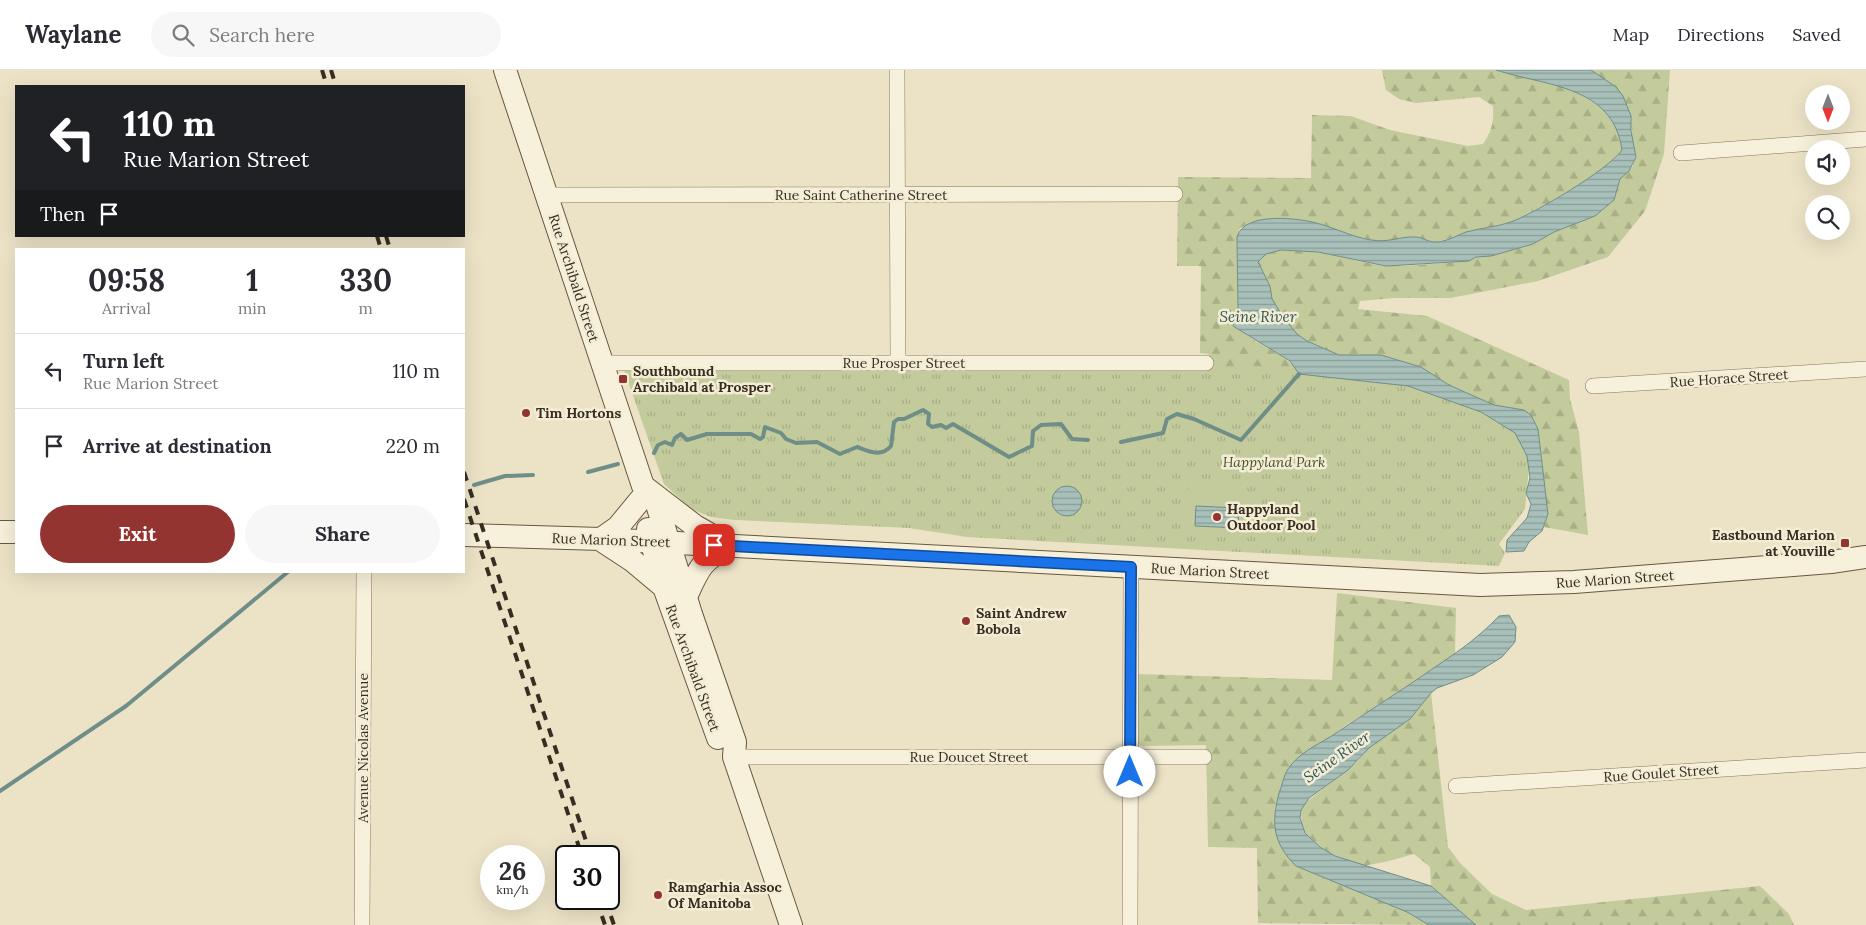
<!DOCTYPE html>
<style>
:root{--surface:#fff;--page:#f7f7f7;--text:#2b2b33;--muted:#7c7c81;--line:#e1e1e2;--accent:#933430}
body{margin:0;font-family:Lora,serif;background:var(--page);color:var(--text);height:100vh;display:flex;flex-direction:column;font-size:19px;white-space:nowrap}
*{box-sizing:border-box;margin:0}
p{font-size:16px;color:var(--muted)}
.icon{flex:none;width:28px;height:28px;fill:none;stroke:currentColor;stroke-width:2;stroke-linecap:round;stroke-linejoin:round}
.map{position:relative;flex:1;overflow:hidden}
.drawer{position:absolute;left:15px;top:178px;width:450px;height:325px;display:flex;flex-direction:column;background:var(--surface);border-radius:0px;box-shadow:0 5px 20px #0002}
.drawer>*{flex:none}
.banner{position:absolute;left:15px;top:15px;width:450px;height:152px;border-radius:0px;box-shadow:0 5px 20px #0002;background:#202124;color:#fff;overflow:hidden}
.needle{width:32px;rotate:180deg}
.fabs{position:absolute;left:1805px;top:15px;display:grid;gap:10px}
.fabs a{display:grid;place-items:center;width:45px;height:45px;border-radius:50%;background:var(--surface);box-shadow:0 5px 20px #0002;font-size:25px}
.speed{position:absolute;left:480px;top:775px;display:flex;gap:10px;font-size:25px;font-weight:700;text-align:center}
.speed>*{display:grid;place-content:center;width:65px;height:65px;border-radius:50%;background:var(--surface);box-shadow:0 5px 20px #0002;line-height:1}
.speed small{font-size:12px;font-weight:400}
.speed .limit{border:2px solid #111;border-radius:8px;background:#fff;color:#111}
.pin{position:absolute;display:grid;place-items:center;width:42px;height:42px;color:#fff;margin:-21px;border-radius:10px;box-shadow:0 2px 8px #0006}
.me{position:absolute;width:55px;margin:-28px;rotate:0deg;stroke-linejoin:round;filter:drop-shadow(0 0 4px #0008)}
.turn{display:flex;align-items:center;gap:18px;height:105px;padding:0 25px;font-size:22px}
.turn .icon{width:65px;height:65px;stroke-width:2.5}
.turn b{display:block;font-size:35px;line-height:42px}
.then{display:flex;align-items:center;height:48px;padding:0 25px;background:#0003;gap:10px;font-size:19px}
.eta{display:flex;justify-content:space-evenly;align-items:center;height:85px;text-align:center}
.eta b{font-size:30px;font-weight:800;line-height:35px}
.button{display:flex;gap:10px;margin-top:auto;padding:10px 25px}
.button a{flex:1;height:58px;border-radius:30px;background:var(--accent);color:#fff;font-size:20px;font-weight:800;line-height:58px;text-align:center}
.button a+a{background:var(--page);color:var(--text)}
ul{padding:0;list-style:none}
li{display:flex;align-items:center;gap:15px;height:75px;padding:0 25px;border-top:1px solid var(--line)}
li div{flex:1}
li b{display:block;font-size:19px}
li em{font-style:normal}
header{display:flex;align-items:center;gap:30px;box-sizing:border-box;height:70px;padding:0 25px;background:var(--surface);border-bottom:1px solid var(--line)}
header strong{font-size:24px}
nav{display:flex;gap:28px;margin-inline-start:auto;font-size:18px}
.search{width:350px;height:45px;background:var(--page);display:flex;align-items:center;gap:12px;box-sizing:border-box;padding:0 18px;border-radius:28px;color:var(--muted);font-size:19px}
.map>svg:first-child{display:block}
</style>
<header>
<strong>Waylane</strong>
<div class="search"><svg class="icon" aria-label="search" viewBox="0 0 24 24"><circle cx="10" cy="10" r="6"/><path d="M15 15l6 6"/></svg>Search here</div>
<nav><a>Map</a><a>Directions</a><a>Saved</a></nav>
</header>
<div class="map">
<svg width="1866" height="855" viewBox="0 0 1866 855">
<defs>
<pattern id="forest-firs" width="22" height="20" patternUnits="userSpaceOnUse" patternTransform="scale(1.25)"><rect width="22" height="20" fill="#c3ca9b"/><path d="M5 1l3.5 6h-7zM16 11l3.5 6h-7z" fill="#a8ae85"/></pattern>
<pattern id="park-tufts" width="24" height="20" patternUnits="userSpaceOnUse" patternTransform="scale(1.25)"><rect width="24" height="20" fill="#c3ca9b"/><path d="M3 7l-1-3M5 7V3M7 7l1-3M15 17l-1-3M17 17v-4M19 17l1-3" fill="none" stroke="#a8ae85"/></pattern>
<pattern id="water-rules" width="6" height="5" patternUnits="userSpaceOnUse" patternTransform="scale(1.25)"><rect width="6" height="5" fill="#a8c0ba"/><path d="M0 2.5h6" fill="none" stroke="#8a9c97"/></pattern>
</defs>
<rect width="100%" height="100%" fill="#ece3c7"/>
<path fill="url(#forest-firs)" d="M1382,0H1496L1553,14L1577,22L1605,40L1619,64L1622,80L1610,93L1589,109L1545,135L1512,152L1465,163L1458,167L1433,172L1416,167L1391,172L1371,170L1353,167L1318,153L1278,148L1253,152L1240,158L1237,167L1238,238L1233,251C1247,272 1280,280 1298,300H1210L1209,284L1200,283L1201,196H1177L1178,107L1311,108L1312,45L1351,46L1390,60L1468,76L1483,74C1492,61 1494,52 1493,36L1479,27L1416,33L1399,29L1386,20Z
M1591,0H1670L1664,84L1645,141L1608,187L1538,211L1451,228H1395L1360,231L1358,239L1427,246L1569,310L1570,329L1579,362L1588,465L1544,457L1548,444L1538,359L1531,345L1524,340L1494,335L1449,315L1421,297L1381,285H1339L1307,271L1297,264L1282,245L1272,229L1270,216L1258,192C1272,161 1362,196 1388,196C1414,196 1442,193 1469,191L1476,187L1491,186L1533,174L1554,162L1595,146L1614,130L1620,109L1633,96L1631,46Z
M1337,523L1456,538L1455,585L1418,611L1346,655L1288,699L1275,738L1296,796L1407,842L1429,855L1258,853L1257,778L1208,777L1206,675L1143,676L1138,674L1136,669L1137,604L1332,610Z
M1431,623L1448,777L1460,793L1492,824L1526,840L1760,816L1789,844L1794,855H1476L1431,816L1430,797L1414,784C1399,788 1384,793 1368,795C1348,798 1311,774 1302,757L1301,740L1305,733L1357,692L1369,678L1410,649Z"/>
<path fill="url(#park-tufts)" d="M624,300H1298L1299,304L1405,312L1495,345L1531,376L1525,439L1499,474L1505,483L1499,496L967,467L909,458L735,450L711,447L691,439L664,414Z"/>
<path fill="#c3ca9b" d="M1188,410L1225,412L1251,430L1248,468L1186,466Z"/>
<path fill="url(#water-rules)" stroke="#6f8e88" d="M1496,0H1591L1616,17L1623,26L1631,46V61L1636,87L1629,101L1620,109L1614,130L1595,146L1554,162L1533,174L1491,186L1476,187L1469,191L1386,196L1318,182L1281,180L1266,184L1258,192L1270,216L1272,229L1282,245L1297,264L1307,271L1339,285H1381L1421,297L1449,315L1494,335L1524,340L1531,345L1538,359L1548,444L1542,461L1529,472L1524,481L1506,482L1507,470L1527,448L1531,434L1526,423L1530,408L1527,386L1515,363L1481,342L1408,316L1299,304L1290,291L1233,256L1238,238L1237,167C1244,141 1300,148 1320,154C1337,159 1353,167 1371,170C1390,173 1400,166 1416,167C1422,167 1428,172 1434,172C1446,172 1456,166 1466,162C1481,158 1496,157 1511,152C1535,143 1608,100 1622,80C1613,15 1545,16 1496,0Z
M1052 431a15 15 0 1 1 30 0a15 15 0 1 1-30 0Z
M1196,436L1239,438L1238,458L1195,456Z
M1509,545L1516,557L1515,572L1502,587L1473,605L1437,618L1431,623L1410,649L1369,678L1348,700L1309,728L1301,740L1300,748L1305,763L1320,777L1335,786L1431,816L1476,855H1429L1407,842L1296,796C1273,773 1271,754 1279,723C1282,716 1284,705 1288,699C1299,683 1315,676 1330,667C1367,642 1404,619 1441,593C1462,579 1481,565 1499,546Z"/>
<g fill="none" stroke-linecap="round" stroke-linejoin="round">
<path stroke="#6f8e88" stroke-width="4" d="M1121,372L1163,363L1167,349L1177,344L1194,349L1241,370L1299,304
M654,383L658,375L665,372L672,375L675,368L681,364L687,370L707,364H751L760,369L763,367L765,357L781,363L786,369L796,373L817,372L840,384L857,377C868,381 881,388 891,376L894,352L898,349H904L923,340L929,344L928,354L932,357L941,355L946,358L953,354L1009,387L1032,376L1033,361L1041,355L1061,354L1072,369L1088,370
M588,402L618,394
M474,415L505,406L533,405
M0,721L126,636L289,501"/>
<defs>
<path id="minor" d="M897,0L898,292
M1681,83L1866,69
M546,125L1175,124
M602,293H1206
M1593,316L1866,299
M734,687H1204
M1456,716L1866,690
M362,855L364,501
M1130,855L1131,497"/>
<path id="secondary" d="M505,0L643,416L695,456L725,473
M655,428L691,544L735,672L734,687L791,855
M648,459L664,517L718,668
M0,462H16
M464,465L601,469L1480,515L1574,512L1831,492L1866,487
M601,469L618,457L641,429
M601,470L633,491L664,517
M686,527C699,498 701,490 731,476"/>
</defs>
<use href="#minor" stroke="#87755d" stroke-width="16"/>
<use href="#secondary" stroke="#695740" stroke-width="24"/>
<use href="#minor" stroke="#f7f0da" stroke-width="15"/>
<use href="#secondary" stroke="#f7f0da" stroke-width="22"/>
<path stroke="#382d20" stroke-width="4" stroke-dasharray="9 9" stroke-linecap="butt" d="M322,0L327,16
M331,0L336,16
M377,166L381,179
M386,166L390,179
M464,402L591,786
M464,429L582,786
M596,829L605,855
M605,829L614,855"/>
</g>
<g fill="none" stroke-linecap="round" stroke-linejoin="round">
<defs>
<path id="route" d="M714,475L1131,497L1130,702"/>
</defs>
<use href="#route" stroke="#114b97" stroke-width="12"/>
<use href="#route" stroke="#1a73e8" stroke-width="9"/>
</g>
<g fill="#933430" stroke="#f4edd6" stroke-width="2">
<rect x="618" y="304" width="10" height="10" rx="2.5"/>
<circle cx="526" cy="343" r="5"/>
<circle cx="1217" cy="447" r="5"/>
<rect x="1840" y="468" width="10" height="10" rx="2.5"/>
<circle cx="966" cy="551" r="5"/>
<circle cx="658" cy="825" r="5"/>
</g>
<g text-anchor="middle" stroke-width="5" stroke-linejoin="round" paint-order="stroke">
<g font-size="14" fill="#382d20" stroke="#f4edd6">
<text x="861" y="130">Rue Saint Catherine Street</text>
<text transform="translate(574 208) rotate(72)" y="5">Rue Archibald Street</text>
<text x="904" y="298">Rue Prosper Street</text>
<text transform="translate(1729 308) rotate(-4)" y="5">Rue Horace Street</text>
<text transform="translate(611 470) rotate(2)" y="5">Rue Marion Street</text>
<text transform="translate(1210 501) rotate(3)" y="5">Rue Marion Street</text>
<text transform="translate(1615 509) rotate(-4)" y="5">Rue Marion Street</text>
<text transform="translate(693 598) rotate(70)" y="5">Rue Archibald Street</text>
<text transform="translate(363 678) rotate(-90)" y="5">Avenue Nicolas Avenue</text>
<text x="969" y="692">Rue Doucet Street</text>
<text transform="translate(1661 703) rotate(-4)" y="5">Rue Goulet Street</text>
</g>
<g font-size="14" font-weight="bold" fill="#382d20" stroke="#f4edd6" text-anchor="start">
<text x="633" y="306">Southbound<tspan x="633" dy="16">Archibald at Prosper</tspan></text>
<text x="536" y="348">Tim Hortons</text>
<text x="1227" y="444">Happyland<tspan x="1227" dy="16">Outdoor Pool</tspan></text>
<text x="1835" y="470" text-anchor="end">Eastbound Marion<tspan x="1835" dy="16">at Youville</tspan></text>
<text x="976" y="548">Saint Andrew<tspan x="976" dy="16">Bobola</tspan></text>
<text x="668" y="822">Ramgarhia Assoc<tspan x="668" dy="16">Of Manitoba</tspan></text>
</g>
<g font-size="14" font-style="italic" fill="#475328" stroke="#f4edd6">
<text x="1274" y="397">Happyland Park</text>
</g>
<g font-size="15" font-style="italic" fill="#305756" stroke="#f4edd6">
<text x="1258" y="252">Seine River</text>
<text transform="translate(1337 687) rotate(-35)" y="5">Seine River</text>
</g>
</g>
</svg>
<div class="fabs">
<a><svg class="needle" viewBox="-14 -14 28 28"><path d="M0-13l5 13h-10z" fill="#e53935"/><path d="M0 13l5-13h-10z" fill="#7c7c81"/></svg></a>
<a><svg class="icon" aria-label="sound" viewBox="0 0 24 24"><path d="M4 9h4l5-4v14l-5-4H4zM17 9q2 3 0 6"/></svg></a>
<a><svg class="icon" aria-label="search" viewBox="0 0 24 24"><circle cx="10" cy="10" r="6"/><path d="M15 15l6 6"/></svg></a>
</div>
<div class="speed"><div>26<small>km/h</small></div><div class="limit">30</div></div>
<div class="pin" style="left:714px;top:475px;background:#d93025"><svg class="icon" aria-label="arrive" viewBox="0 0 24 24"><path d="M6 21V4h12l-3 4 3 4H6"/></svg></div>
<svg class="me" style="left:1130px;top:702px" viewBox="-20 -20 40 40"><circle r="19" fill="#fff"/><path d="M0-13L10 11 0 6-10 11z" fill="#1a73e8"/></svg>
<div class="banner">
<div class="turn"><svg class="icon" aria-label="left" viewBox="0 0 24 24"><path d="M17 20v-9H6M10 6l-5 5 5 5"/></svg><div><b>110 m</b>Rue Marion Street</div></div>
<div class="then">Then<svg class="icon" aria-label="arrive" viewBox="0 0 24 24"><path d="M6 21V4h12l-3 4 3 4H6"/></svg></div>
</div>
<section class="drawer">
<div class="eta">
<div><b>09:58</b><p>Arrival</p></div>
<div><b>1</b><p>min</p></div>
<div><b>330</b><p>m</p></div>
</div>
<ul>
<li><svg class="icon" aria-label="left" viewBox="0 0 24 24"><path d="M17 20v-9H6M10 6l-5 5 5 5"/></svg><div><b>Turn left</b><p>Rue Marion Street</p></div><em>110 m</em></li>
<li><svg class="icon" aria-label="arrive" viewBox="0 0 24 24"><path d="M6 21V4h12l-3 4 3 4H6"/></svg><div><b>Arrive at destination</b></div><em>220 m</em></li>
</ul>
<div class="button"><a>Exit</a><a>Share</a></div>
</section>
</div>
